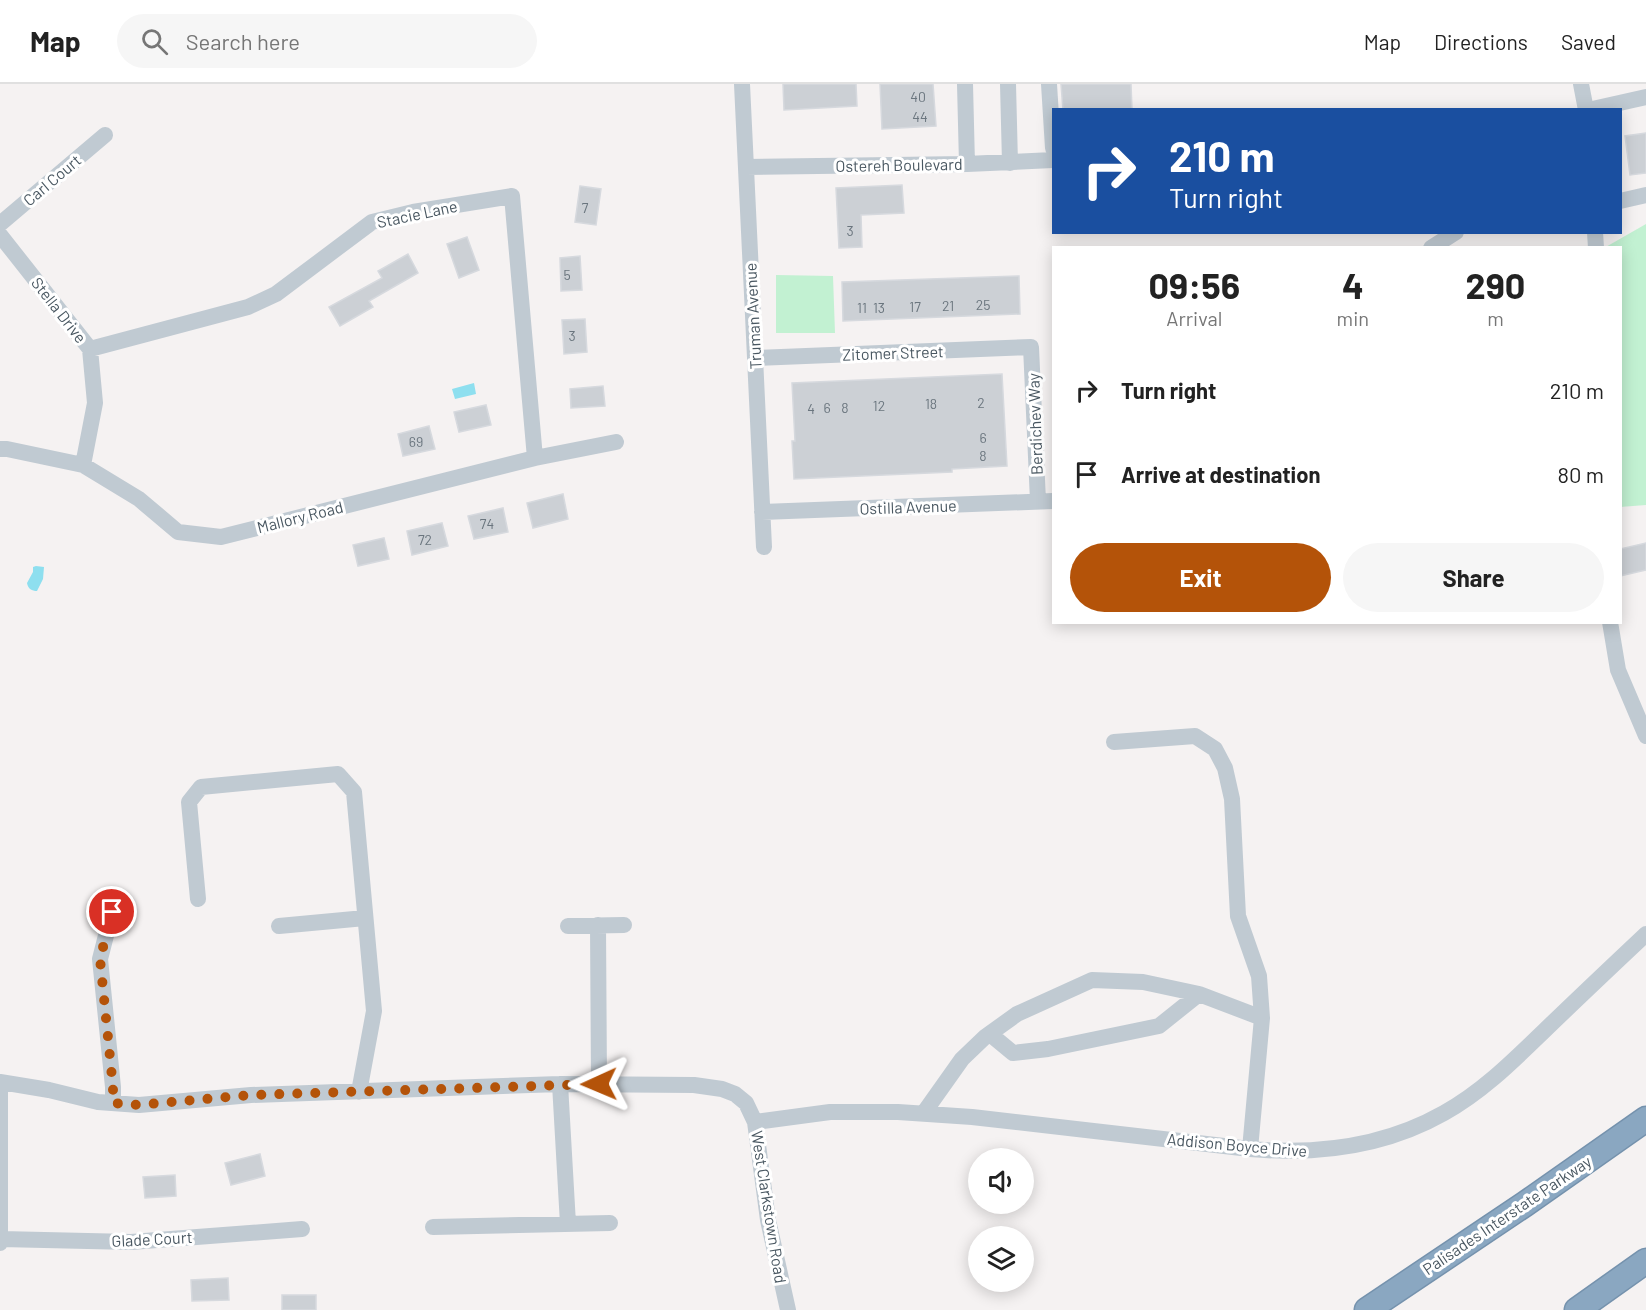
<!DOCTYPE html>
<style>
:root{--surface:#fff;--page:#f6f6f6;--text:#222;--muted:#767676;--line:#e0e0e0;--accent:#b45309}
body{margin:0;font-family:Barlow,sans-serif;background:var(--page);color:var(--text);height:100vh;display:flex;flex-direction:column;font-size:22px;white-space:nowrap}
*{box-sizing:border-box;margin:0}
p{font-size:20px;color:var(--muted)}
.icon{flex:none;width:33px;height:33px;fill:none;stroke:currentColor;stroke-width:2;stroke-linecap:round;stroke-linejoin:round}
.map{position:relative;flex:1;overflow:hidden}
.details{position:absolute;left:1052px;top:162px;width:570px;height:378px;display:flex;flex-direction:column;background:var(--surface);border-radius:0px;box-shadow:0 3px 15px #0003}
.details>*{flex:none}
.guide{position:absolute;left:1052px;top:24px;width:570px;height:126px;border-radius:0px;box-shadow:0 3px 15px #0003;background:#1a4fa0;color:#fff;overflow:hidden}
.controls{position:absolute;left:968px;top:1064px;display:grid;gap:12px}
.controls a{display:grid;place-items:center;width:66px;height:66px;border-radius:50%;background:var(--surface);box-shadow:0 3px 15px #0003;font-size:30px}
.pin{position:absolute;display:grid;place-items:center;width:51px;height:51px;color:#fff;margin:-26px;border:3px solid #fff;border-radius:50%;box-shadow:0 2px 6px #0007}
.me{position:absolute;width:66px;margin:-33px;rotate:269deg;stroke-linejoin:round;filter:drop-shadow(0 0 4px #0008)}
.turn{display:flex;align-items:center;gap:21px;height:126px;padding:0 18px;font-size:27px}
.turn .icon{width:78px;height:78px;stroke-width:2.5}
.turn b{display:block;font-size:42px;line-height:51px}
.eta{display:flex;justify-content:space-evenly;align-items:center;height:102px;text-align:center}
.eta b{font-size:36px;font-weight:700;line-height:42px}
.primary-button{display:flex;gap:12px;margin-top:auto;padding:12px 18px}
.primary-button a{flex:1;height:69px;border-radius:36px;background:var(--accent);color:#fff;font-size:24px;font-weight:700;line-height:69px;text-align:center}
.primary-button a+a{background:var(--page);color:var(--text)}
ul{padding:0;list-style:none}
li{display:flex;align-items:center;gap:18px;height:84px;padding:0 18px}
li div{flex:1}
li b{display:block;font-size:22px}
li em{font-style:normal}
header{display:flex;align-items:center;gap:36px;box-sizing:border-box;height:84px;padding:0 30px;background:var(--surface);border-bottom:2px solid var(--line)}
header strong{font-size:28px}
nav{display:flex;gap:33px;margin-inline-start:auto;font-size:21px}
.search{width:420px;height:54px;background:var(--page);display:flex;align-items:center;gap:15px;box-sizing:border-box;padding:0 21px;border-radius:33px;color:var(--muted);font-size:22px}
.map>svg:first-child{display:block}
</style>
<header>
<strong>Map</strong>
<div class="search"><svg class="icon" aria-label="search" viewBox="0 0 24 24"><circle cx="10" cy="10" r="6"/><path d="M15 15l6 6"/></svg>Search here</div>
<nav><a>Map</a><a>Directions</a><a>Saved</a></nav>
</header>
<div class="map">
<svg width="1646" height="1226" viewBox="0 0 1646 1226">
<rect width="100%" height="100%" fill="#f5f2f2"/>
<path fill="#c2f1d2" d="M1646,140V421L1620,423V164H1604Z
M776,191L833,192L835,249H776Z"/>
<path fill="#8edfef" d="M474,299L476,310L455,315L452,305Z
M36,482L44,483L43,495L37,507C32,507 28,505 27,499L33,488V483Z"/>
<path fill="#ccd0d5" stroke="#d6d9de" stroke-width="1.5" d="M783,0H856L857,22L784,26Z
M880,0H933L936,42L882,45Z
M1061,0H1131L1132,26H1063Z
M1646,49V89L1630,91L1625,52Z
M902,101L904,129L861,131L862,163L839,164L836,104Z
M580,102L601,105L596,141L575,138Z
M467,153L479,186L459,194L447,160Z
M408,170L418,189L369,217L373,223L340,242L329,223L382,194L378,187Z
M580,172L582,206L561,207L560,174Z
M1019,192L1020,230L843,237L842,198Z
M585,235L587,268L564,270L562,236Z
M1002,290L1007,382L952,385V388L794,395L792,357H795L792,299Z
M603,302L605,322L571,324L570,305Z
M486,321L491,341L459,348L454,328Z
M429,342L435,365L403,372L398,350Z
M563,410L568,435L533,444L527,419Z
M503,424L508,448L474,455L468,432Z
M442,439L448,462L412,471L407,447Z
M384,454L389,475L358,482L353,461Z
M1646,459V486L1620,492V465Z
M260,1070L265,1092L231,1101L225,1079Z
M175,1091L176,1112L145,1114L143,1093Z
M228,1194L229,1216L192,1217L191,1196Z
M282,1211H316V1226H282Z"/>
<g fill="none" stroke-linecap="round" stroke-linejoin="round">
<defs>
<path id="highway" d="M1367,1226L1525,1120L1646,1035
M1577,1226L1646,1177"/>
</defs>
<use href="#highway" stroke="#7592ad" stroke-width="27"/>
<path stroke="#c0cad2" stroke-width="16" d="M742,0L764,463
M965,0L967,80
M1008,0L1010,79
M1049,0L1053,64
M1581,0L1586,26
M1588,26L1646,13
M746,83L967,80L1053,76
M1620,117L1646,111
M0,140L105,51
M1595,148L1596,164
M0,151L90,265L95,319L83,381
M1431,164L1456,148
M90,265L248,223L276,210L372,138L413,128L512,112L535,374
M755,274L1031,263L1038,417
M0,365H7L83,381L139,415L178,448L221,453L535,374L616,358
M762,428L1053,417
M1610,538L1618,586L1646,652
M1114,658L1195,652L1215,665L1225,684L1232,715L1238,832L1259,892L1262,934
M198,815L189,718L201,703L338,690L354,708L374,927L359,1008
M112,828L100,875L113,1003V1019
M598,841L599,1000
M279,842L365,834
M568,842L624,841
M990,950L1013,969L1048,965L1159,942L1199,910
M0,998L49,1006L98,1018L139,1021L251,1011L560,1000L694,1001L722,1005L735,1010L746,1019L755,1038L768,1136L788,1226
M560,1000L568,1140
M923,1030L962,975L985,953L1017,930L1092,896L1143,898L1199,910L1262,934L1250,1065
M755,1038L830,1028H898L972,1033L1250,1065C1318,1071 1384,1063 1444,1029C1482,1008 1513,977 1543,948C1577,915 1612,882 1646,850
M433,1143L610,1139
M1,1155L131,1158L302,1145
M0,1159V998"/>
<use href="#highway" stroke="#8aa7c1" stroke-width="24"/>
</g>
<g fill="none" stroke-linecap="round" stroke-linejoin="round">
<path stroke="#b45309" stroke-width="10" stroke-dasharray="0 18" d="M112,828L100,875L113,1003V1019L138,1021L251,1011L599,1000"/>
</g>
<g text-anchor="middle" stroke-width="6" stroke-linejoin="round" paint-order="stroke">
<g font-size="14" fill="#6a757e">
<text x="918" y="18">40</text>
<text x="920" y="38">44</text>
<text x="585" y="129">7</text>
<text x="850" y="152">3</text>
<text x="567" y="196">5</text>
<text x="983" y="226">25</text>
<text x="948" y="227">21</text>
<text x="915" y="228">17</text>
<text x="862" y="229">11</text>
<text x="879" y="229">13</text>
<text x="572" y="257">3</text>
<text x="981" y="324">2</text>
<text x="931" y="325">18</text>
<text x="879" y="327">12</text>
<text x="827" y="329">6</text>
<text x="845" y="329">8</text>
<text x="811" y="330">4</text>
<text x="983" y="359">6</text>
<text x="416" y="363">69</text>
<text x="983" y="377">8</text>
<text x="487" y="445">74</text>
<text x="425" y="461">72</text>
</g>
<g font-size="16" fill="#495761" stroke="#fff">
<text transform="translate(899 81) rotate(-1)" y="6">Ostereh Boulevard</text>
<text transform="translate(52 96) rotate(-40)" y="6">Carl Court</text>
<text transform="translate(417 130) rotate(-12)" y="6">Stacie Lane</text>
<text transform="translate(59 226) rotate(52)" y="6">Stella Drive</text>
<text transform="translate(753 232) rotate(-93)" y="6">Truman Avenue</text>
<text transform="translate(893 269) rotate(-2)" y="6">Zitomer Street</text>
<text transform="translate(1035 340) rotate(-92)" y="6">Berdichev Way</text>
<text transform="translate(908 423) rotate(-2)" y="6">Ostilla Avenue</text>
<text transform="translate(300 433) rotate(-14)" y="6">Mallory Road</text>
<text transform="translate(1237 1061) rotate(5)" y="6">Addison Boyce Drive</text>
<text transform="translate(769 1123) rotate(81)" y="6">West Clarkstown Road</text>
<text transform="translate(1507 1131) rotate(-34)" y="6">Palisades Interstate Parkway</text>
<text transform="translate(152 1155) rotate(-3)" y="6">Glade Court</text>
</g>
</g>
</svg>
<div class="controls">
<a><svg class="icon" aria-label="sound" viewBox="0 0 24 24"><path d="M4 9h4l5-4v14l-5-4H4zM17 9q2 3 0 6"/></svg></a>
<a><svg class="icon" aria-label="layers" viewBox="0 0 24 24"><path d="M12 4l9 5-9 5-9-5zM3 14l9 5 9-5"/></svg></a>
</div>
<div class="pin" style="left:112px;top:828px;background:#d93025"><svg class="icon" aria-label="arrive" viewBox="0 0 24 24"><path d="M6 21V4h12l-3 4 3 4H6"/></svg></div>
<svg class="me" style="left:599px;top:1000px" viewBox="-20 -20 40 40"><path d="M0-17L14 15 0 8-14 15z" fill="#b45309" stroke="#fff" stroke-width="4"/></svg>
<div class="guide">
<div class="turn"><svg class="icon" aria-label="right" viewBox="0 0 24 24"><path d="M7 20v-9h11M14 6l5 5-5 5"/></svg><div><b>210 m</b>Turn right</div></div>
</div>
<section class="details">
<div class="eta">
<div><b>09:56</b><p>Arrival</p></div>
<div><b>4</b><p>min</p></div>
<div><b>290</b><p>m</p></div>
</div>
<ul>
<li><svg class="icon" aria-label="right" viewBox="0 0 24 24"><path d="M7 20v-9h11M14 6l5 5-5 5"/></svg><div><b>Turn right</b></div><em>210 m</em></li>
<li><svg class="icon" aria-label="arrive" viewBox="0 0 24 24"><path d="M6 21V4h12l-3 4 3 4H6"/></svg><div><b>Arrive at destination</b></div><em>80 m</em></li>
</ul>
<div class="primary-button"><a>Exit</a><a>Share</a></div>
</section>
</div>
